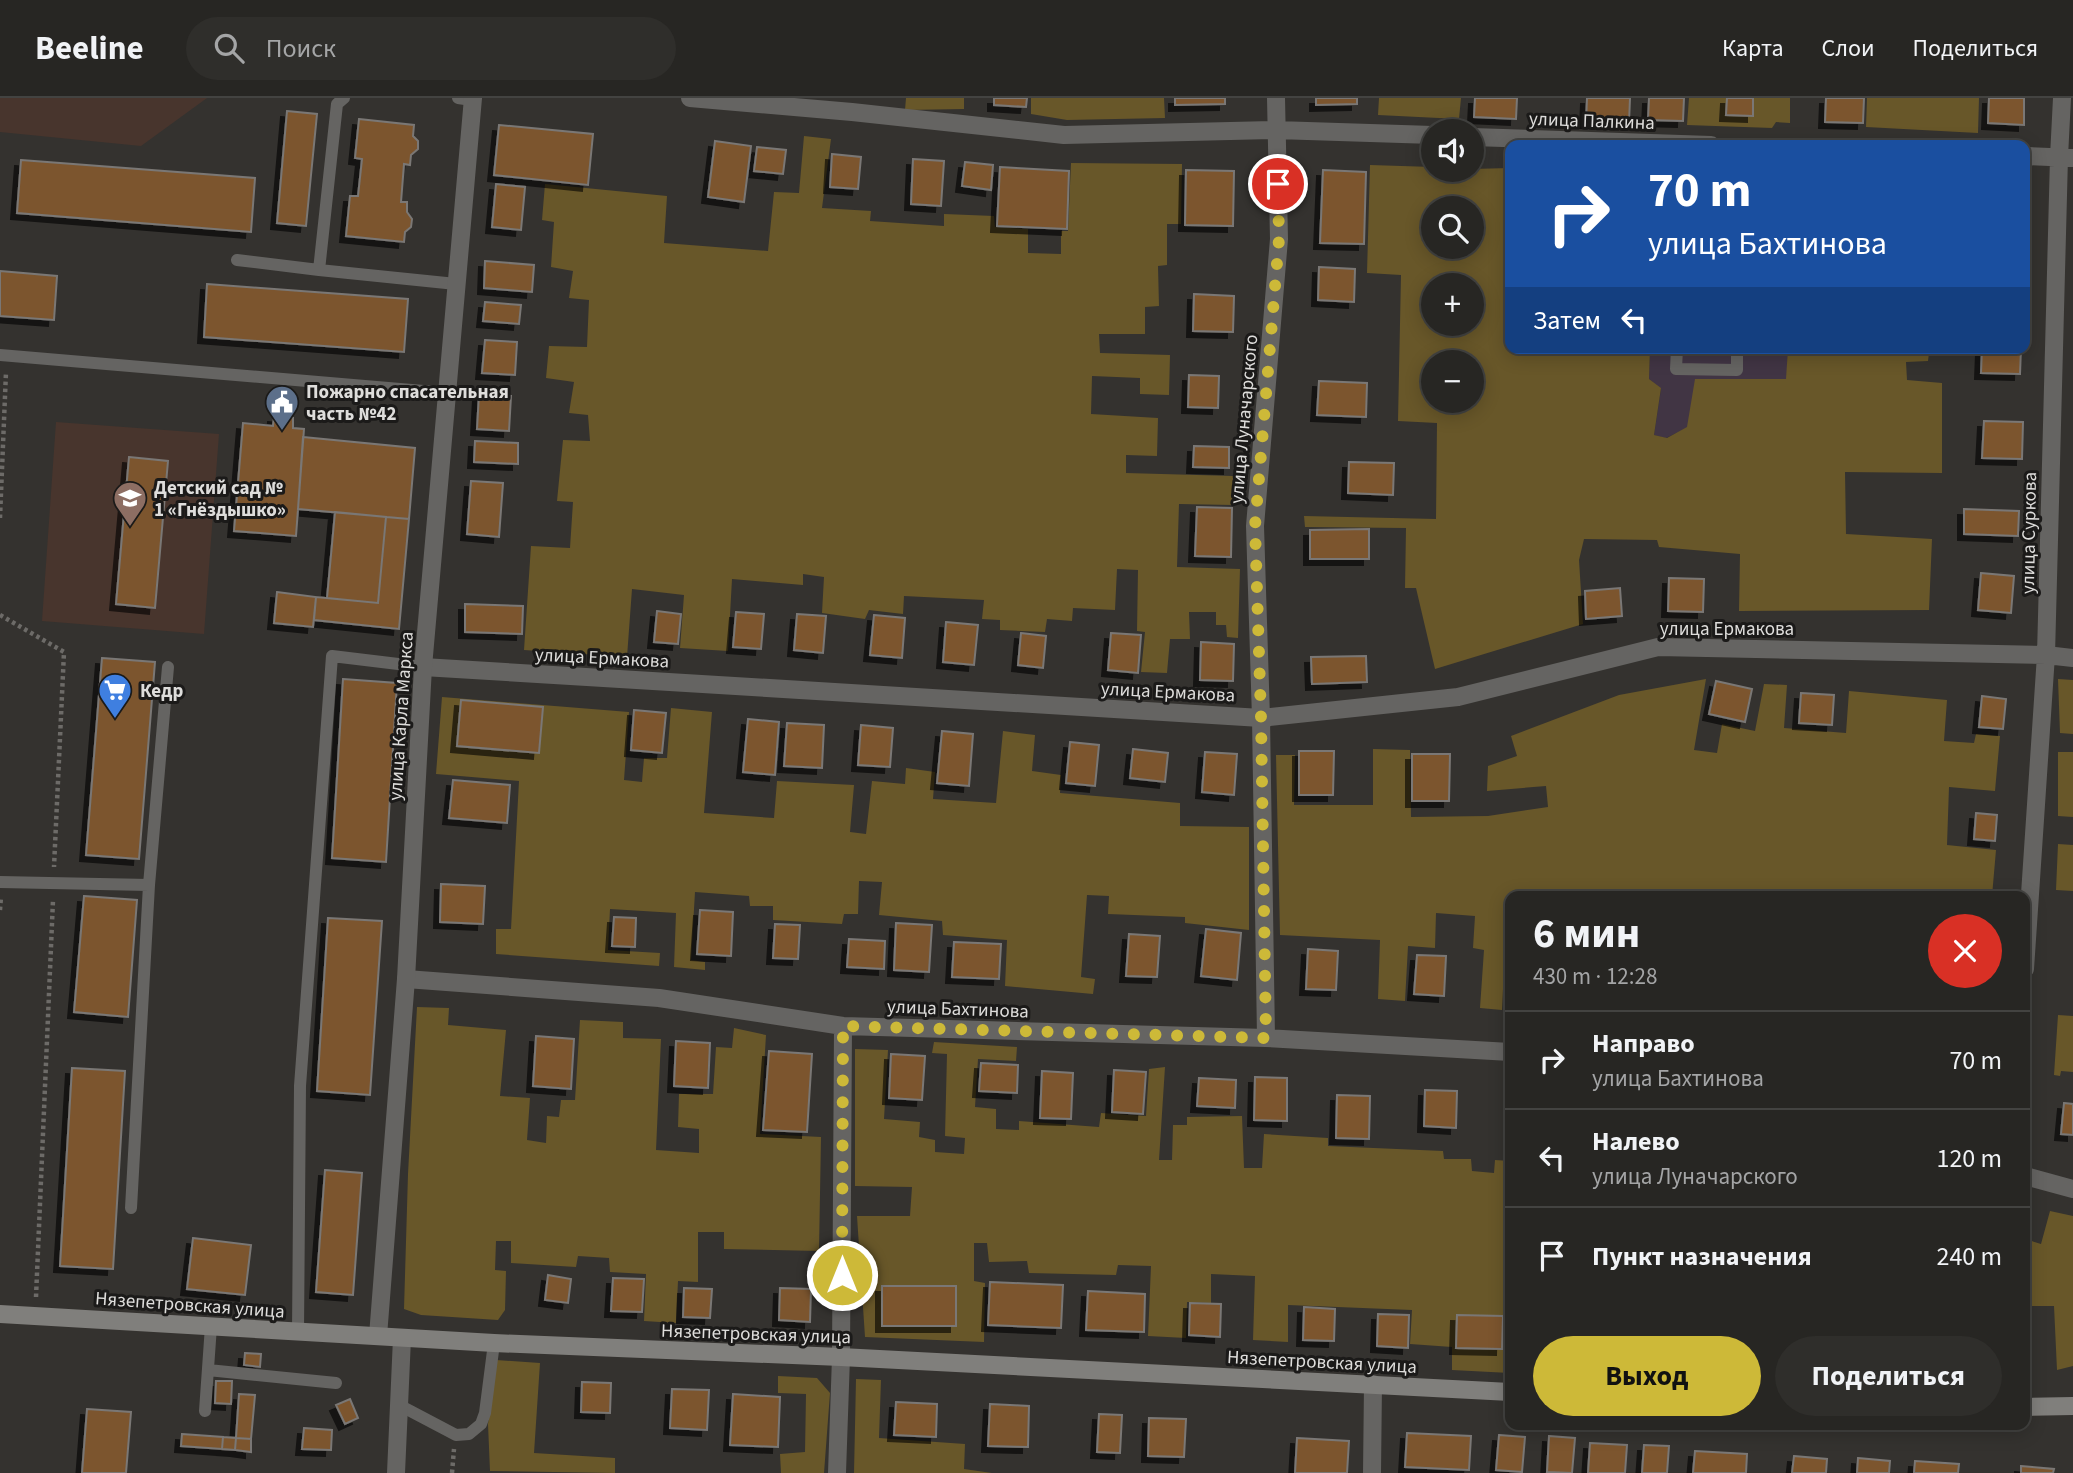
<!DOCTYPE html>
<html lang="ru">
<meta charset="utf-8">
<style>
:root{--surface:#272623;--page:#2f2e2b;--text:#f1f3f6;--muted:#a4a5a6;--line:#434341;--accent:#cdb938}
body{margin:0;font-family:"Source Sans 3",sans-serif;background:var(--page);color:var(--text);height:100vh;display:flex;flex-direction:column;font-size:26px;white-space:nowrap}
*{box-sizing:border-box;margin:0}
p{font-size:23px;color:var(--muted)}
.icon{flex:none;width:38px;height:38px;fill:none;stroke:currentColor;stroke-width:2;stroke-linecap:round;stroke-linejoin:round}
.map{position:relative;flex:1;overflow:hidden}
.panel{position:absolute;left:1505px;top:793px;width:525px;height:539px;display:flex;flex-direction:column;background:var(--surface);border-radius:14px;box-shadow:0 4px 18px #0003,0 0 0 2px var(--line)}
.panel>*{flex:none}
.banner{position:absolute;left:1505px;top:42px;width:525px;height:214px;border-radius:14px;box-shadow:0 4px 18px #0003,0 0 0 2px var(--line);background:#1a4fa0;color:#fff;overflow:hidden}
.controls{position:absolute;left:1421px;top:21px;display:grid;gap:14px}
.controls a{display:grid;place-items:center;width:63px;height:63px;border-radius:50%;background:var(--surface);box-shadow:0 4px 18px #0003,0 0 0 2px var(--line);font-size:35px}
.pin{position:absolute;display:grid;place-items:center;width:60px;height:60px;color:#fff;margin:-30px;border:4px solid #fff;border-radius:50%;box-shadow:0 2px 7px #0007}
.me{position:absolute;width:77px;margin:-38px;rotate:0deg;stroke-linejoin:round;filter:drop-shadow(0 0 5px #0008)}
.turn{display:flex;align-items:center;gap:24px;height:147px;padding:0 28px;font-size:32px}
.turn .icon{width:91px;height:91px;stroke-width:2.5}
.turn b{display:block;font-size:49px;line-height:60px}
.then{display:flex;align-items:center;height:66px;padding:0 28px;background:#0003;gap:14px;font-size:26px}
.round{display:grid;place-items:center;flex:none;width:74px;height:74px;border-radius:37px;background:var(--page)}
.overview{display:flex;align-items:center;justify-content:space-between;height:119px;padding:0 28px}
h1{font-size:42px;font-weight:700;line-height:52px}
.cta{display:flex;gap:14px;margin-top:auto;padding:14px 28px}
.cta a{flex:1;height:80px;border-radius:42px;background:var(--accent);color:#111;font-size:28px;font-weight:700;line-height:80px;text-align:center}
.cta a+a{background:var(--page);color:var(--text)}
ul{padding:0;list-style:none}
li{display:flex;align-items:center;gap:21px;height:98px;padding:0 28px;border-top:2px solid var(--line)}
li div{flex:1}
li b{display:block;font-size:26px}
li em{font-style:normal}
header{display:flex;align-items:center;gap:42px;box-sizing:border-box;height:98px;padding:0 35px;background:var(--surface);border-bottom:2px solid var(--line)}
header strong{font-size:33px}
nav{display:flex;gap:38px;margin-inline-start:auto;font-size:24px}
.search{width:490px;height:63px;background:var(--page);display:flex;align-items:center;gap:18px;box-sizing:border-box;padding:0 24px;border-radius:38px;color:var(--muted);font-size:26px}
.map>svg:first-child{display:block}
</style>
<header>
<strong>Beeline</strong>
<div class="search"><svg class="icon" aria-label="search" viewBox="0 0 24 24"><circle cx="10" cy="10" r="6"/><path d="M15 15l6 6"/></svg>Поиск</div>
<nav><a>Карта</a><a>Слои</a><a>Поделиться</a></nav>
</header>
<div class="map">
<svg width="2073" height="1375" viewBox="0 0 2073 1375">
<defs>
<filter id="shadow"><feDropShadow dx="-6" dy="6" stdDeviation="0" flood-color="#0009"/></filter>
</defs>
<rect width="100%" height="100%" fill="#34322f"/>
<path fill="#413544" d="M1650,250H1788L1787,281L1666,340L1654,337L1661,291L1649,281Z"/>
<path fill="#48352d" d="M0,0H207L141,48L0,34Z
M56,324L219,336L204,536L42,523Z"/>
<path fill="#685729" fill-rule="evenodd" d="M906,0H964V11L905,12Z
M1031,0H1164L1165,20L1067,22L1031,16Z
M1379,0H1461L1459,21L1378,17Z
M1689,0H1790V25L1776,24L1772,30L1687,27Z
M1867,0H1979L1978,35L1866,29Z
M804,38L831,41L822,110L871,113L870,123L944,128V116L994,118L995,129L1028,131V155L1061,156V133H1068L1071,65L1182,66L1181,126H1167V167L1158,168L1159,208L1145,209V236H1099L1100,255L1170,257L1169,297L1140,296V280L1092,278L1091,316L1158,320L1157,358L1126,357V375L1233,378V407L1179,406L1177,469L1240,471L1238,540L1227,539L1226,527H1216V514H1189L1190,541H1170L1167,575L1141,574L1145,534L1137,533L1138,472L1117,471L1115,512L1073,510L1072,523L1047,521L1045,534L1000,532V522L982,521L984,502L904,498L903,516L869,512L865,521L822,515L824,479L803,476V487L732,481L728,553L680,550L684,497L632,491L627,559L524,552L531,448L570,450L573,404L557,403L563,342L590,343L588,317L569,315L574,284L546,280L549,248L587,249L589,202L569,200L573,173L551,169L554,124L542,122L545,86L667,98L664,145L768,153L774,94L799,95Z
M1370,67L1433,69V72L1510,70V250H1650L1649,281L1661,290L1654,337L1667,340L1687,329L1695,281H1786L1788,250H1963V256L1929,255L1928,263L1906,264L1907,282L1942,285V375L1845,374L1846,436L1932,441L1929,512L1739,513L1740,456L1659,449L1657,442L1584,441L1579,462L1583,526L1435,571L1416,490H1405L1406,430L1305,429L1304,418L1436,421L1437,325L1398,323L1401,177L1367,175ZM1433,110H1472V149H1433ZM1433,187H1472V226H1433ZM1433,264H1472V303H1433Z
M1706,581L1694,652L1717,655L1722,626L1755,633L1764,586L1787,587L1784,630L1846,635L1849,593L1947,602L1944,643L1974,645L1976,636L2000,638L1995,693L1949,689L1947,747L1996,752L1992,798H1510V827L1506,828L1502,912L1480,910L1484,852L1473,850L1475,818L1436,815L1435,850L1408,848L1405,903L1378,901L1380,842L1280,837L1276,657H1295L1294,707H1373V651L1410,652L1411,719L1488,718L1548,709L1546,688L1487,693L1488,668L1517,658L1511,638L1619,597Z
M2058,581L2073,582V636L2060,635Z
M442,599L629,614L624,682L642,684L644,660H667L671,610L712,614L704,715L774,720L777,683L854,687L850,734L866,736L872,683L905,686L906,670L935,674L933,701L996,705L1003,633L1035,637L1032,673L1061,677L1060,695L1180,705V728L1249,729V832L1185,825V819L1108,816L1109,798L1087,797L1081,879L1095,881L1093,896L1005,888L1007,842L943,837L942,823L879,817L882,784L859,783L858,816H844L842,826L773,822V808H750L749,798L695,794L691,862L705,864V872L674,869L676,815L610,811L608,852L660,855L659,868L496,856V831H511L519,683L436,676Z
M2058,654H2073V719L2058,718Z
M2058,746L2073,747V793L2056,792Z
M417,909L449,910L448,927L506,932L500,998L530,1000L527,1042L546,1045L547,1018L559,1019L561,1002H575L580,922L623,924V940L661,941L656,1052L699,1055V1031L678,1029L679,996H713L716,949L732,950L734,930L766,937L760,1036L821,1039L819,1153L724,1151V1134H698V1184L678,1183L676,1225L644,1223L646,1176L610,1174L609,1160L578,1158L576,1169L511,1165V1143H496L495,1172L506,1173L505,1212L498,1222L421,1217L404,1211L408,1076Z
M2058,917L2073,918V974L2061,973L2060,978L2054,977Z
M934,944L1017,949L1016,963L978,961L975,1009L996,1011V1031L1019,1032V1023L1099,1029L1101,1015L1146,1018L1149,971L1165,969L1159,1062H1172L1173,1027H1187V1019L1242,1018L1244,1070H1262L1264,1036L1328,1040V1048L1443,1053L1444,1061H1471L1472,1073L1494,1075L1495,1062L1510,1063V1275L1452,1272V1249L1410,1246L1412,1212L1288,1207V1244L1253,1242L1255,1178L1211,1176V1205L1187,1204L1186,1240L1148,1238L1151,1168L1118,1167L1116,1177L1029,1175L1027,1163L989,1164L987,1145H974V1183L985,1185L984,1244L865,1239L857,1118H910L912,1089L855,1088V951L888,952L884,1021L920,1024L919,1039L935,1042V1054L964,1056L965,1040L945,1038L947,956L932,955Z
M2050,1113L2073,1118V1268L2057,1272L2054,1208H2025V1141L2041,1146Z
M496,1262L540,1265L534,1355L615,1360V1375L490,1373L488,1326Z
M778,1278L817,1280L830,1295L824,1375H781L780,1356L805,1354L806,1296L778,1295Z
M856,1281L881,1282L879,1340L965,1346L964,1371L992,1375H854Z"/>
<path fill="#7b552e" stroke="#7a7774" stroke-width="2" filter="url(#shadow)" d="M994,0H1027L1026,9L994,7Z
M1175,0H1225V6L1175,7Z
M1316,0H1357V6L1316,7Z
M1475,0H1517L1516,21L1474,19Z
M1587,0H1630L1629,25L1586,24Z
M1649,0H1684L1683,23L1648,22Z
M1727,0H1753V18L1726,17Z
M1826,0H1864L1863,25L1825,24Z
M1989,0H2024V27L1988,25Z
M287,13L317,16L306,128L277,125Z
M359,21L414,27L413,38L418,43V51L411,57L410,67L404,66L401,104H407V114L412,121L411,129L405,134L404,144L346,138L350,98H358L362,61L355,60Z
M499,27L593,36L588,87L494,77Z
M715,43L751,48L744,104L708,99Z
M757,49L786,52L783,76L754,73Z
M832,56L861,59L858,91L830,89Z
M913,61L944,63L941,108L911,106Z
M21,62L255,80L251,134L17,115Z
M965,64L993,67L991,92L962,88Z
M1000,69L1069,73L1067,131L997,128Z
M1186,72L1234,73L1233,128L1185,127Z
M1323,72L1366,74L1364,146L1320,145Z
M496,86L525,89L521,132L492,129Z
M485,163L534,167L532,194L484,190Z
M1319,169L1355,171L1354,204L1318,202Z
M0,173L57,178L54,222L0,218Z
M207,186L408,201L404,254L204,239Z
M1194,196L1234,198L1233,234L1193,233Z
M485,204L521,207L519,226L483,223Z
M485,242L517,244L515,277L482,275Z
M1982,250H2021L2020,276L1981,275Z
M1189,277L1219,278L1218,310L1188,309Z
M1319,283L1367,285L1366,319L1317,317Z
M479,296L511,298L509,333L477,331Z
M274,318L293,320V330L304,331L296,438L234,433L243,325L273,328Z
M1984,323L2023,324L2022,361L1982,360Z
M303,339L415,350L409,421L298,411Z
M475,343L518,345V366L474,364Z
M1194,348L1229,349V370L1193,369Z
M129,359L168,363L155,510L116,506Z
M1349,364L1394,365L1393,397L1348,395Z
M471,383L503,385L499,439L467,436Z
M1197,409L1232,410L1231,459L1195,458Z
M1964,411L2019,413L2018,438L1964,436Z
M335,414L386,419L378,505L327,500Z
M386,419L409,421L399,531L314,522L316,499L378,505Z
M1369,431V461H1310V432Z
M1981,475L2014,478L2011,515L1978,512Z
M1669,480L1704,481L1703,514L1668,513Z
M1620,490L1622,518L1586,521L1585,493Z
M277,494L316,499L313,529L274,525Z
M465,506L523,508L522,536L465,534Z
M657,513L681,516L678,546L654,544Z
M736,514L764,516L761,551L733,549Z
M797,516L826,518L823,555L794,552Z
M874,517L905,520L902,560L870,557Z
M946,524L978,527L974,567L943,564Z
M1021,535L1046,538L1043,570L1018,567Z
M1111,535L1141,537L1138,575L1108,572Z
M1201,544L1234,546L1233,583L1200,582Z
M1366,558L1367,584L1312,586L1311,559Z
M102,560L155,564L139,761L86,757Z
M343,581L397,585L386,764L332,760Z
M1716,583L1752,591L1745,624L1709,616Z
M1801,595L1834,597L1832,627L1799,625Z
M1982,598L2006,601L2003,631L1979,629Z
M461,602L543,609L539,655L457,648Z
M634,612L666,615L662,655L631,652Z
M748,621L779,624L775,677L743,674Z
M787,625L824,627L822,670L784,668Z
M861,627L893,630L890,669L858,667Z
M942,633L973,636L969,688L937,685Z
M1070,644L1099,647L1095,688L1066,685Z
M1133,651L1168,655L1165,684L1130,680Z
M1299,653H1334L1333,697H1299Z
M1205,654L1237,656L1234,697L1202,694Z
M1412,656H1450L1449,703H1412Z
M453,682L510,687L507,725L449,720Z
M1976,715L1997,717L1995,743L1974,741Z
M441,786L485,788L483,826L440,824Z
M84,798L137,802L128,919L74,914Z
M700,812L733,814L731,858L697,856Z
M614,819L636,820L635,849L612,848Z
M328,820L382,823L370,997L317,993Z
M896,825L932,827L929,874L894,872Z
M775,826L800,827L798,861L773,860Z
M1206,831L1241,835L1237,882L1201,878Z
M1129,836L1160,838L1157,879L1126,878Z
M849,841L885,843L884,871L847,869Z
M954,844L1001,846L999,881L952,879Z
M1308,851L1338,853L1336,892L1306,891Z
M1417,857L1446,858L1444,898L1414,896Z
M536,938L574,941L571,991L533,988Z
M676,943L710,945L708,990L674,988Z
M769,953L812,956L807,1034L763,1032Z
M891,956L925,958L922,1002L889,1000Z
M981,965L1018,967L1017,995L979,993Z
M72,970L125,973L113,1171L60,1168Z
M1114,972L1146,974L1143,1016L1112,1014Z
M1042,973L1073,975L1071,1021L1040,1020Z
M1255,979L1287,980V1023L1254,1022Z
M1199,980L1236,982L1235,1010L1197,1008Z
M1425,992L1457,993L1456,1030L1424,1028Z
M1337,997L1370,998L1369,1041L1336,1040Z
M2064,1005L2073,1006V1037L2061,1036Z
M325,1072L362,1075L353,1197L316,1194Z
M193,1140L251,1147L245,1197L187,1191Z
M548,1177L571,1181L568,1205L545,1202Z
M613,1180L644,1181L642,1214L611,1213Z
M990,1184L1063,1187L1061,1230L988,1227Z
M882,1188H956V1228H882Z
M684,1190L712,1191L710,1220L683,1219Z
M780,1190L811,1191L810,1224L779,1222Z
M1088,1193L1145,1196L1144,1234L1086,1232Z
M1190,1205L1221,1206L1220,1239L1189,1237Z
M1304,1209L1335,1211L1334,1243L1303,1242Z
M1378,1216L1409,1217L1408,1250L1377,1248Z
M1457,1217L1503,1218L1502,1251L1456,1250Z
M245,1255L261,1256L260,1269L244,1267Z
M216,1283H232L231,1306L215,1305Z
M582,1284L611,1285L610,1315L581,1314Z
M672,1291L709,1292L707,1332L670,1330Z
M239,1296L255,1297L251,1341L236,1340Z
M733,1296L780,1299L778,1349L730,1347Z
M350,1301L358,1320L345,1326L336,1307Z
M896,1304L937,1306L936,1339L894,1337Z
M990,1306L1029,1308L1028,1349L988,1348Z
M87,1311L131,1314L126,1375H82Z
M1099,1316L1122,1317L1120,1355L1097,1354Z
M1149,1320L1186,1321L1184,1359L1148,1358Z
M304,1330L332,1332L331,1352L302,1351Z
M1407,1335L1471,1338L1469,1372L1405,1369Z
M182,1336L223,1339L222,1351L181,1348Z
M1499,1337L1525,1339L1522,1374L1496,1372Z
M1549,1338L1575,1340L1572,1375L1547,1374Z
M223,1339L236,1340L235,1352L222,1351Z
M236,1340L251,1341V1354L235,1352Z
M1297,1340L1349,1343L1347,1375H1295Z
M1590,1345L1627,1347L1625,1375H1588Z
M1644,1347L1669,1348L1667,1375H1642Z
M1695,1353L1747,1356L1746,1375H1693Z
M1794,1358L1827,1361L1826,1375H1792Z
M1858,1360L1890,1363L1889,1375H1857Z
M1915,1363L1959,1366L1958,1375H1914Z
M2021,1368L2054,1371L2053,1375H2021Z"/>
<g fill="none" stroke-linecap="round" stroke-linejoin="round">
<path stroke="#6d6b68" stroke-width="4.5" stroke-dasharray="3.5 3.5" stroke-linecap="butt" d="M0,420L6,274
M0,517L64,554L54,769
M0,812L1,799
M36,1199L53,802
M452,1375L454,1351"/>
<path stroke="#656462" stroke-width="12" d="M344,0L337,6L319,172L456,186
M458,0L472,2
M237,162L319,172
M1677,250L1676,271L1737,272V250
M0,257L447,295
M0,784L149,787L131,1110
M149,787L168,569
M298,1234L300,988L332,558L423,569
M208,1272L336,1285
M399,1307L456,1337L469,1336L481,1326L485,1315L494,1245
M205,1313L211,1228"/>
<path stroke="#656462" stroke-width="18" d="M690,0L852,14L1064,37L1276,32L1433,37
M1472,39L1711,47
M2025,58L2073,60
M423,569L1261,620L1458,599L1658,549L2046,557L2073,560
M2025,871L2046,557L2059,59L2062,0
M406,881L659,900L843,928L1266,940L1510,954
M1266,940L1261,620L1255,428L1279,141L1276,0
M2025,1078L2073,1091
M396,1375L402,1240
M837,1375L841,1259L843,928
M1372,1375L1373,1286"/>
<path stroke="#656462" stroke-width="18" d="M378,1238L406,881L423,569L473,0"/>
<path stroke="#807f7c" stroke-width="18" d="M0,1216L494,1245L841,1259L1510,1294
M2025,1309L2073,1308"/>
</g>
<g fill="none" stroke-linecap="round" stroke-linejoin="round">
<path stroke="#cdb938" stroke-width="12" stroke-dasharray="0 21.6" d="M842,1177L843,928L1266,940L1261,620L1255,428L1279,141L1278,86"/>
</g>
<defs>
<symbol id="civic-pin" viewBox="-11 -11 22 30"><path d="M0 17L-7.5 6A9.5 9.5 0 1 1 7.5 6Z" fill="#5c6f8a" stroke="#1b1a19"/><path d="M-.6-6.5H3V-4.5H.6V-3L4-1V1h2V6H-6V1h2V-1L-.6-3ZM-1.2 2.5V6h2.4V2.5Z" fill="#fff"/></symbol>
<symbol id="school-pin" viewBox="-11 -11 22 30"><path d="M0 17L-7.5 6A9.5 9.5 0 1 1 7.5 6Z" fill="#8d6e63" stroke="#1b1a19"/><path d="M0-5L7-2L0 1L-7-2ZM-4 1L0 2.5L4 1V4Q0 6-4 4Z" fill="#fff"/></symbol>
<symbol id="supermarket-pin" viewBox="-11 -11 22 30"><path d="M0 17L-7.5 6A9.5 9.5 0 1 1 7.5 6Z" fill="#3f7fe0" stroke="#1b1a19"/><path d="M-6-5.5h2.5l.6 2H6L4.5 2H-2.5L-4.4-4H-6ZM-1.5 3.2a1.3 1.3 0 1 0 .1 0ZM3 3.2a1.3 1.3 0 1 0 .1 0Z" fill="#fff"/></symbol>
</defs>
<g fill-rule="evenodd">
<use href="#civic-pin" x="263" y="285" width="38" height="52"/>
<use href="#school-pin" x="111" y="381" width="38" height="52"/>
<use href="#supermarket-pin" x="96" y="573" width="38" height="52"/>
</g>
<g text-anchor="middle" stroke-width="6" stroke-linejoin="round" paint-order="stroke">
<g font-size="19" fill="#dedddb" stroke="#1b1a19">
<text transform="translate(1592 22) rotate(2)" y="7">улица Палкина</text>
<text transform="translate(1243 321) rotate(-85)" y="7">улица Луначарского</text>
<text transform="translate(2028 435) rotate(-89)" y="7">улица Суркова</text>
<text x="1727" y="537">улица Ермакова</text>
<text transform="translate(602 559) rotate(3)" y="7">улица Ермакова</text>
<text transform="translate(1168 593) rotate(3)" y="7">улица Ермакова</text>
<text transform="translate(400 618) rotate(-86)" y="7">улица Карла Маркса</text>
<text transform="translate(958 910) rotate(2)" y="7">улица Бахтинова</text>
<text transform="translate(190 1206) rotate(4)" y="7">Нязепетровская улица</text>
<text transform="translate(756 1235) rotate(2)" y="7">Нязепетровская улица</text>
<text transform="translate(1322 1263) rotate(3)" y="7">Нязепетровская улица</text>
</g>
<g font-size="19" font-weight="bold" fill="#dedddb" stroke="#1b1a19" text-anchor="start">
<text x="306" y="300">Пожарно спасательная<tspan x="306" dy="22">часть №42</tspan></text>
<text x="154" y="396">Детский сад №<tspan x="154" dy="22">1 «Гнёздышко»</tspan></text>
<text x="140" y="599">Кедр</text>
</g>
</g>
</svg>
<div class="controls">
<a><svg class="icon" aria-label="sound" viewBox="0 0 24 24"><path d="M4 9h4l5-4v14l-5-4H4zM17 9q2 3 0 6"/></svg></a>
<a><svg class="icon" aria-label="search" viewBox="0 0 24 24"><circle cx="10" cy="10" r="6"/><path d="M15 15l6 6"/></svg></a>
<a>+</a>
<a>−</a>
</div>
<div class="pin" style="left:1278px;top:86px;background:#d93025"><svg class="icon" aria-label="arrive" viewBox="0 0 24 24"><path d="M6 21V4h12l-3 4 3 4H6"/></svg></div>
<svg class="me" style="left:842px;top:1177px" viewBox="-20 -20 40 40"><circle r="17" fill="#cdb938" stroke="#fff" stroke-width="3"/><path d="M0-11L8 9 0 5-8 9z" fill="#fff"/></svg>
<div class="banner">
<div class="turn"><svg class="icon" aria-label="right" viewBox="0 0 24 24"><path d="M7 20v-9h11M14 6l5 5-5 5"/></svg><div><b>70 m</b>улица Бахтинова</div></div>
<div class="then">Затем<svg class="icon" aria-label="left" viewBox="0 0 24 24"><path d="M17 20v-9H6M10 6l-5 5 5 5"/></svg></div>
</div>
<section class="panel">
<div class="overview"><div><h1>6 мин</h1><p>430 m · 12:28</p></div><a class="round" style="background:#d93025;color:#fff"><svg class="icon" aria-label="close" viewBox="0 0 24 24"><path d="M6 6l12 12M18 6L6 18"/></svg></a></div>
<ul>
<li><svg class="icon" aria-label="right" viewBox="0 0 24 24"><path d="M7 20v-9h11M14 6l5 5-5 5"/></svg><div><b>Направо</b><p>улица Бахтинова</p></div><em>70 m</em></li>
<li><svg class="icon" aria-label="left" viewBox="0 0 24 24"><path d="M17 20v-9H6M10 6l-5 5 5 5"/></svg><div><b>Налево</b><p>улица Луначарского</p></div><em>120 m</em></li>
<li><svg class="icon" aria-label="arrive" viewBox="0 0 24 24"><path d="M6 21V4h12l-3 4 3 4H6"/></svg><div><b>Пункт назначения</b></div><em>240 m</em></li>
</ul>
<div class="cta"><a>Выход</a><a>Поделиться</a></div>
</section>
</div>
